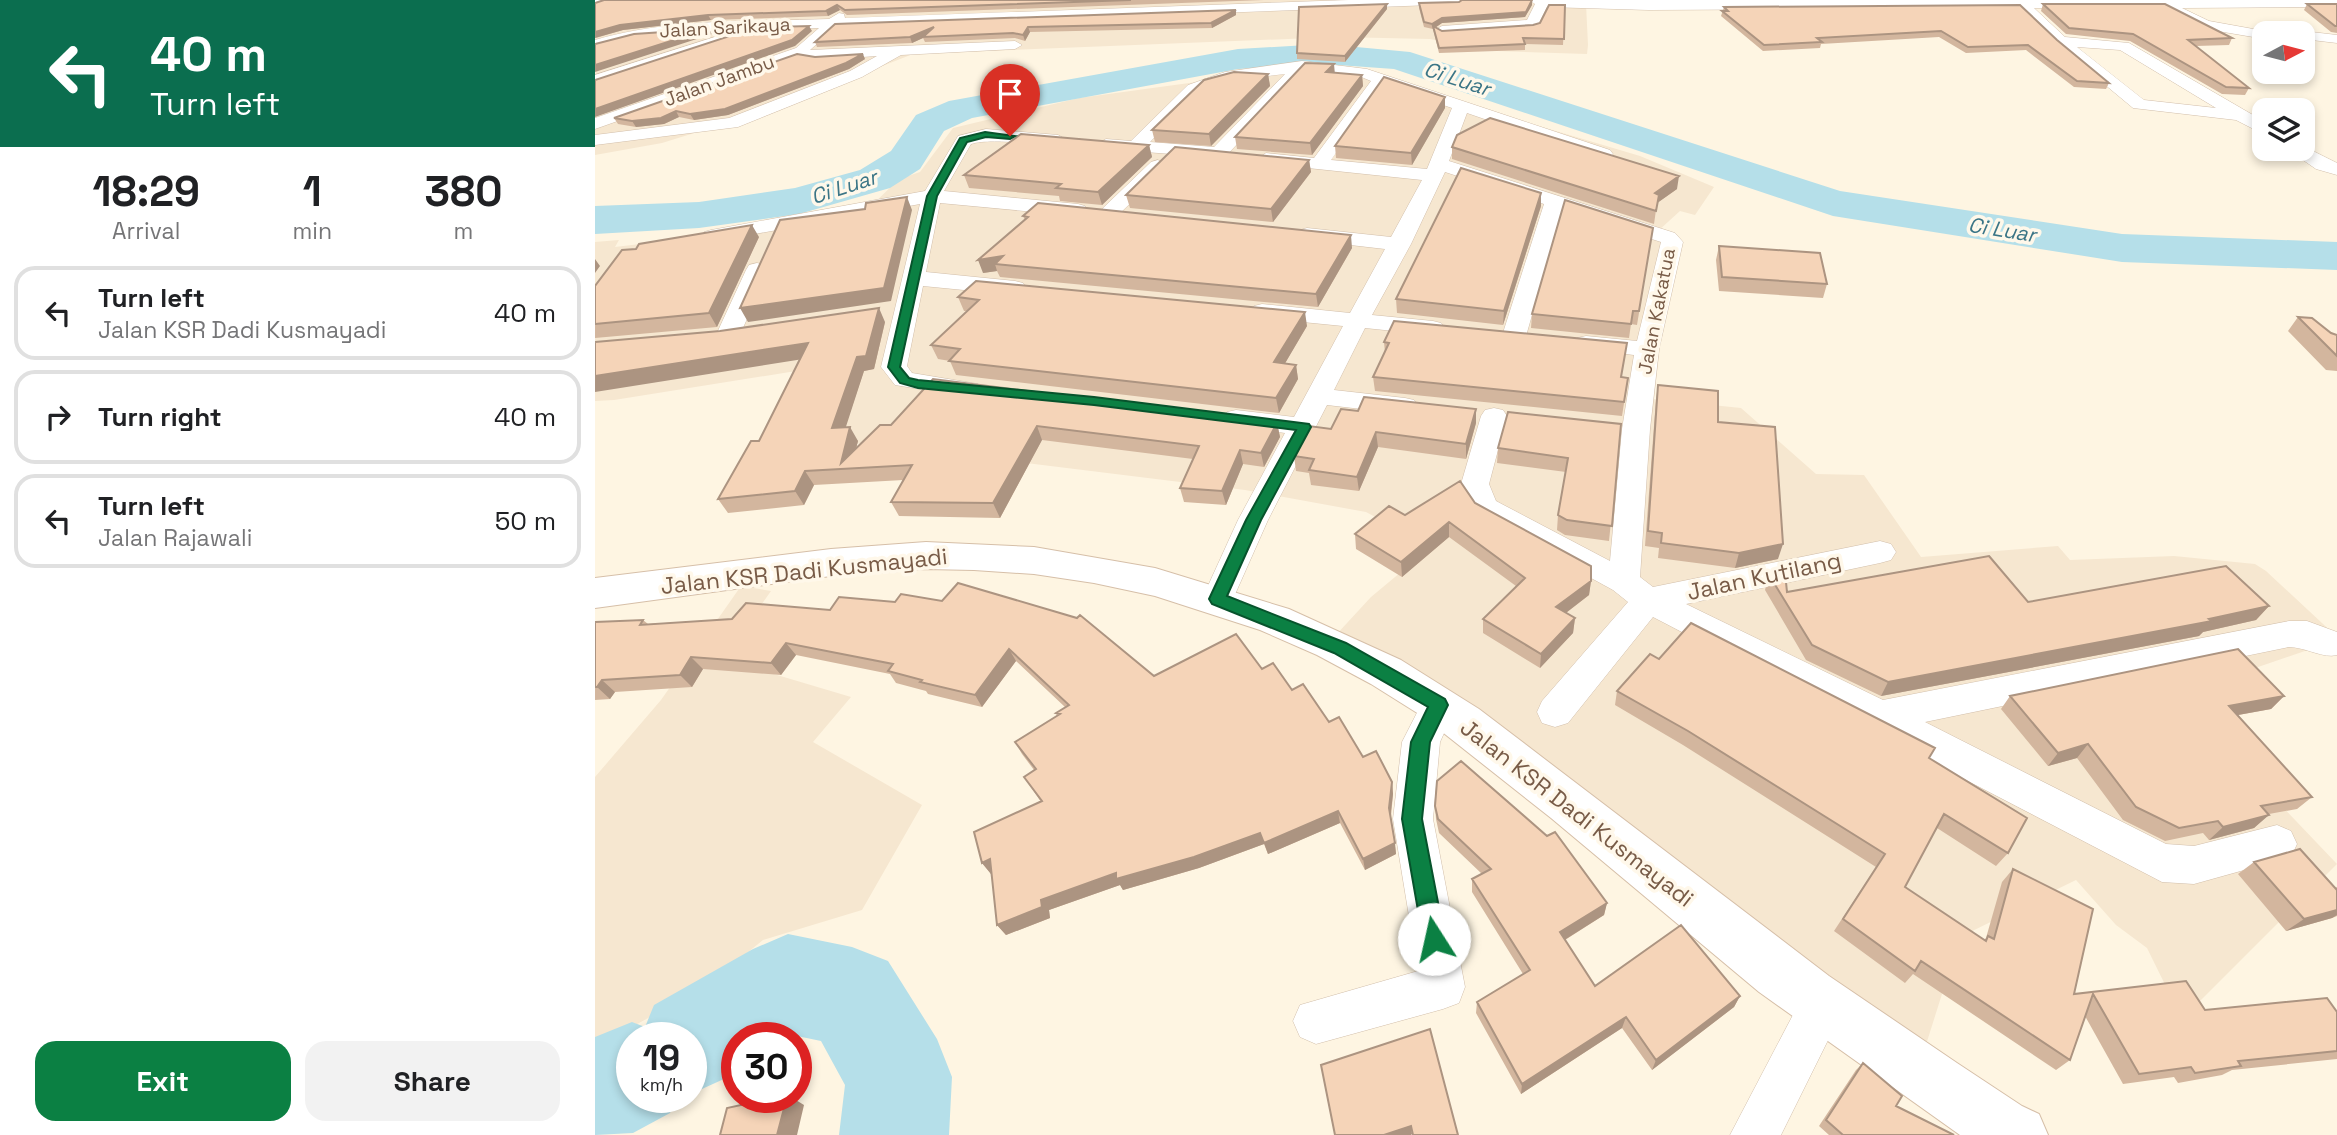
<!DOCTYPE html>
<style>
:root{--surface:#fff;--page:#f2f2f2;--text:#202124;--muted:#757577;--line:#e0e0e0;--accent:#0b8043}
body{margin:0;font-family:"Space Grotesk",sans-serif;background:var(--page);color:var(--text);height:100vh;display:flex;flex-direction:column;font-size:26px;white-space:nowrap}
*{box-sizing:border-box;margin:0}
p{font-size:23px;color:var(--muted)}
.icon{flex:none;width:38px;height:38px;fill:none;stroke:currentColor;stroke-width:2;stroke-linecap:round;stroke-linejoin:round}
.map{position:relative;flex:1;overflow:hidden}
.panel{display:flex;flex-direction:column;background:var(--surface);width:595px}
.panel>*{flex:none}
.hud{background:#0b6e4f;color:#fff;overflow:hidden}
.needle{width:46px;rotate:83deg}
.controls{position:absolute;left:1657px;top:21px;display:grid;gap:14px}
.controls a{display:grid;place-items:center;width:63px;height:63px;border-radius:14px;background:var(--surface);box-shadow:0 4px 10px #0003;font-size:35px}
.speed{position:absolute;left:21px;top:1022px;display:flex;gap:14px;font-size:35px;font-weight:700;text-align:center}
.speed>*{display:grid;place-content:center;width:91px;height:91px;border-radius:50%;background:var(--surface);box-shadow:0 4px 10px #0003;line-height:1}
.speed small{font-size:18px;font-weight:400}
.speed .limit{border:10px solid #d22;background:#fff;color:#111}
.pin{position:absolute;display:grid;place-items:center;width:60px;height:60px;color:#fff;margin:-72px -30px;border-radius:50% 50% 50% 0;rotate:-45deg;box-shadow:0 0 7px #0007}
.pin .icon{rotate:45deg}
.me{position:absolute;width:77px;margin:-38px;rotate:350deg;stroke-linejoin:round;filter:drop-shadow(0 0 5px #0008)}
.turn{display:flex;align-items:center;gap:24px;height:147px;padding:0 35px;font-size:32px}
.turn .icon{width:91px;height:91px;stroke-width:2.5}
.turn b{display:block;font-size:49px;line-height:60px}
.eta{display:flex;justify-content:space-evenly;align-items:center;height:119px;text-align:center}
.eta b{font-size:42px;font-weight:700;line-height:49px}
.primary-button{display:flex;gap:14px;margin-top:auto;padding:14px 35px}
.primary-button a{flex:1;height:80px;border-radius:21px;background:var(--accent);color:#fff;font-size:28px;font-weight:700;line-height:80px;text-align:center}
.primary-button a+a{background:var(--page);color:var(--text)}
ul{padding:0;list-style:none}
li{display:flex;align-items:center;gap:21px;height:94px;margin:0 14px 10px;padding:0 21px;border:4px solid var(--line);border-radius:21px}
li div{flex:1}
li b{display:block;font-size:26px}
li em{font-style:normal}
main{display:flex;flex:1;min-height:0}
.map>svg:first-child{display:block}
</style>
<main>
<section class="panel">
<div class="hud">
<div class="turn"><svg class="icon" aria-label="left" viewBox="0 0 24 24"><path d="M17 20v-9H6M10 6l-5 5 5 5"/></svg><div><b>40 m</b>Turn left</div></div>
</div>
<div class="eta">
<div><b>18:29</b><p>Arrival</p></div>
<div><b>1</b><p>min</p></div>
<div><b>380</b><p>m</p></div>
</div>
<ul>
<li><svg class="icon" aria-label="left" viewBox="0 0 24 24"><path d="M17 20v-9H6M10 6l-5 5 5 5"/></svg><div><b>Turn left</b><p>Jalan KSR Dadi Kusmayadi</p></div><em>40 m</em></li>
<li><svg class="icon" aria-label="right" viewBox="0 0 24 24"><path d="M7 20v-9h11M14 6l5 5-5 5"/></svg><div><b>Turn right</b></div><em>40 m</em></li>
<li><svg class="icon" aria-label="left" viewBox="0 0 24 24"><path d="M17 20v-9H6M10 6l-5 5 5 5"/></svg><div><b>Turn left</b><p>Jalan Rajawali</p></div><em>50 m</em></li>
</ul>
<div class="primary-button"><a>Exit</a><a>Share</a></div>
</section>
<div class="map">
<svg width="1742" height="1135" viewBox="0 0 1742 1135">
<rect width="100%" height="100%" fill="#fef5e2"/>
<path fill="#f6e7d0" d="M0,0H947L991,4L993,45L992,54L902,51L835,39L742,37L318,54L131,127L109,130L67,143L0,155Z
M689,70L739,71L877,106L1045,156L1119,187L1100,215L1085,211L1063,231L1075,259L1059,399L1146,408L1221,474L1269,475L1326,557L1463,546L1475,560L1579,556L1660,564L1671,571L1742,637V640L1634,677L1607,711L1625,741L1742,864L1587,1019L1552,948L1521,925L1481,880L1365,937L1329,1051L740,636L776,597L836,547L771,512L650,490L341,452L297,439L165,457L201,371L19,400L0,401V242L24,240L20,247L45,244L274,208L304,179L325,172L358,128L484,98Z
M146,586L176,591L128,659L256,697L218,742L327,805L267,910L168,940L110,987L0,1047V777L66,700Z"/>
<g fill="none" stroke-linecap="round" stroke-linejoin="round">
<path fill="#b5dfe9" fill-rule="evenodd" d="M729,44L815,52L1245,191L1527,234L1742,242V270L1527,262L1238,216L799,69L729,64L643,69L377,118L349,131L325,169L295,188L204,214L104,228L0,234V206L104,202L200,188L265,170L296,151L321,115L354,101L643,49Z
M193,934L257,947L293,961L342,1039L357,1077L354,1135H244L250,1085L226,1041L202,1036L142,1038V1073L96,1094V1038H37V1097H81L75,1113L38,1133L0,1135V1037L37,1022L50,1027L59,1005L158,949Z"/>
<defs>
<path id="minor" d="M0,0H17L0,7Z
M754,0H871L864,4L241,27L215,50L420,41L427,45L420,49L306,55L267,77L143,127L0,145V135L134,118L255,71L282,56L222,60L204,57L0,129V118L201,48L224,28L72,33L42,37L0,49V40C76,18 155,22 234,19L244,13L249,14L250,18Z
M934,0H1742V7L1587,8L1614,21L1675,32L1670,33V39L1605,28L1568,8H1439L1470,37L1534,43L1670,122V135L1641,120L1538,108L1461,44L1424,8L1054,10L952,7L942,27L937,28L847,34L840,30L847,26L932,20L940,4ZM1482,47L1525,50L1621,108L1549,100Z
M1708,31L1742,35V43L1708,39V33H1702Z
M126,35L131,36L133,39L131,42L0,85V75Z
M707,61L772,69L1015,150L1018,154L1015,158H1003L872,113L854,161L1080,233L1088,242L1064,349L1055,429L1045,577L1058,587L1285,541L1296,544L1301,552L1296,560L1285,563L1091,604L1288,700L1694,621H1712L1742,632V655C1729,659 1710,647 1694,647L1330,722L1571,844L1599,846L1682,825L1696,831L1702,844L1696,857L1599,884L1567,882L1058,617L973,723L960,727L947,723L942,712L947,701L1033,602L1018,590L881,515L868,496L866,484L886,416L890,410L899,408L908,410L912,416L894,484L901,501L1015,561L1027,429L1039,355L982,348L979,343L982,338L991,336L1042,341L1066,242L967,210L931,336L928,341L919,343L910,341L907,336L949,204L850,172L816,244L777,315L838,321L846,323L850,328L846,333L838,335L770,328L739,390L810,398L819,400L823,406L819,412L810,414L732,405L673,520L634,608L623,611L612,608L607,599L643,520L690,433L632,424L628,418L632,412L641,410L699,417L748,326L667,318L659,316L655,311L659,306L667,304L755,313L790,249L712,240L705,238L702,234L705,230L712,228L796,237L827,180L665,163L662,159L671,153L719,158L776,81L764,76L710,72L629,158L511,149L502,144L511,139L536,141L593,85L630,72ZM690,74L619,147L555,142L605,91L633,81ZM789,85L857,108L832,169L736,160Z
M391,129L463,135L472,140C463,150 399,136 376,144L349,191L483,204L490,206L493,210L490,214L483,216L345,203L331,272L420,281L428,283L431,288L428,293L420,295L328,286L312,366L317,373L383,384L387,389L383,394L374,397L300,385L286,367L325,204L116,242L109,240L106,236L109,232L116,230L330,191L363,136Z
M1708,146L1742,163V175L1721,169L1692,149H1708Z
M563,160L572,166L570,170L521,217H507L504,213L507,209L556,162Z
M162,263L170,265L173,270L145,335L141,340L133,342L125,340L121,335L151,270L154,265Z
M844,690L857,695L862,705L845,742L838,819L870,987L864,1003L848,1009L721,1044L705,1037L698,1021L705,1005L823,971L798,819L807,742L831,695Z
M1227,983L1243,990L1250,1006L1186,1135H1135L1211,990Z"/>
<path id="secondary" d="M331,542L439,547L560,568L694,609L806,660L884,709L1234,976L1362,1063L1427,1106L1444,1114L1453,1135H1365L1164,992L956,818L827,716L776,684L722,655L665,630L560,596L499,583L439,574L379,570L331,569L236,576L0,608V578L236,549Z"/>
</defs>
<use href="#minor" stroke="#d2bfab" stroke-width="1"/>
<use href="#secondary" stroke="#d6bfa8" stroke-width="2"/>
<use href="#minor" fill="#fff" fill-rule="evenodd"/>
<use href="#secondary" fill="#fff" fill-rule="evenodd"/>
</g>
<path fill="#d3b69e" d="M9,0H669L252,15L245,10L233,16L116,20L28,30L0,38V3Z
M937,0V5L930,17L847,23L840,28L847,31L938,25L945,23L970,5L968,45L930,44V50L844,53L838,29L829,27L824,8V3Z
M792,4V9L750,62L702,59V53Z
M1448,4L1637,38L1634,45L1601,46L1654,88L1650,95L1627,94L1535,41L1471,34L1446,11Z
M1712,4H1742V33L1736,32L1709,10Z
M1129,7L1462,40L1514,83L1511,89L1479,87L1431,50L1371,53L1344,37L1226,44L1225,48L1168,51L1126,16Z
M641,10V15L617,28L435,32L430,41L420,38L330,42L328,38L317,43L222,47L220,42Z
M220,57L270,59L254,69L133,115L99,120L84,117L69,124L41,127L23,124L19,118Z
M740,73L767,75L768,86L717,155L642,149L640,137Z
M673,74L675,86L616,146L560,142L557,130Z
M850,108L817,165L741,158L740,146Z
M554,145L557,157L507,205L465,201L464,196L374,188L369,175Z
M857,147L1082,189L1062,203L1059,224L857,159Z
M714,160L716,172L678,222L535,208L531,195Z
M946,206L908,325L802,313L801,299Z
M428,216L757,248L723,307L405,277L402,271L388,273L430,220Z
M1058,228L1042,325L1036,324L1034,338L936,328L937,314Z
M164,237L122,327L0,338V286Z
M1124,246L1232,284L1228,298L1124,291L1121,260Z
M363,297L712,326L690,363L701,365L703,379L684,413L361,375L355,361L343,359L336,345L372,311H369Z
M1703,317L1742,335V371L1731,370L1693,331Z
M290,322L279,369L269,371L250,427L263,441L261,448L285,425L682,423L685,437L669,467L648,464L631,505L589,502L585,488L598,459L447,440L405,518L304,516L296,502L308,480L219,485L209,505L133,513L123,499L164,441L205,359Z
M789,342L1032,343L1026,377L1033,378L1027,416L780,391L778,377L790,353Z
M1063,385L1123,422L1183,559L1140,568L1063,558L1064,548L1050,546L1061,399Z
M881,423L871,459L783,447L764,491L716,485L714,473L701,471L699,456L736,429Z
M1026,424L1014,541L970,535L962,530L963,515L971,472L902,463L903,448Z
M880,503L996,581L994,595L971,613L980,618L978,633L945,668L888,633V619L921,586L854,537L807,577L761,549L760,534L810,515Z
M1174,575L1192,592L1433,602L1674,606L1661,620L1608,632L1604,636L1286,696L1211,660L1170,590Z
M151,603L559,676L667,669L697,690L734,722L768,757L797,782L798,794L796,817L801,854L770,870L745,823L673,854L669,844L604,868L528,890L525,885L454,910L455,918L411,935L402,925L397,873L396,874L387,863L446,802L429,777L439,770L427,754L420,742L462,716L461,713L470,707L421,661L387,707L333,694L331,691L301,683L295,674L201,655L186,675L108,669L97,687L20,692L15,699L0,700V622L48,620L53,624L137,619Z
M1064,659L1334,758L1413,853L1401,866L1342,828L1310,887L1389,940L1391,938L1407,882L1418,869L1479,994L1591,981L1610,1010L1742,1051V1059L1637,1070L1627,1075L1583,1083L1579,1077L1528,1084L1490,1016L1475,1060L1461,1070L1318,974L1310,983L1239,931L1281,867L1088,745L1020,705L1022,691Z
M1415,696H1689L1676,709L1643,715L1717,797L1702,809L1674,814L1659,828L1614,840L1608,833L1570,841L1528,820L1482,758L1453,766L1406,709Z
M840,806L1012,903L1009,915L970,940L1000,986L1145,996L1139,1007L1057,1070L1027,1028L926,1094L881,1013L882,1002L928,974L877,892V879L887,874L844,833L841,819Z
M1659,862L1740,888L1742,887V916L1737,918L1691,931L1643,874Z
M1268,1063L1301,1106L1359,1135H1234L1224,1126L1261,1070Z"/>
<path fill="#ac9481" d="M937,0V5L930,17L847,23L838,29L837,24L847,18Z
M792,4V9L750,62V56Z
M242,5L245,10L233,16L231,11Z
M641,10V15L617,28L616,23Z
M113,15L116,20L28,30L0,38V32L25,25Z
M214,26L217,31L200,46L0,117V109Z
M339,27L328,37V38L317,43L315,37Z
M433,27L435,32L430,41L428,35Z
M114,29L117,34L0,72V65Z
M268,54L270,59L254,69L133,115L99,120L95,114Z
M739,64L740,75L731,72Z
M673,74L675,86L616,146L614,134Z
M767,75L768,86L717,155L715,143Z
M850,97V108L817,165L816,153Z
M81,111L84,117L69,124L41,127L37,121Z
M554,145L557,157L507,205L503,192Z
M714,160L716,172L678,222L676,209Z
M1084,176L1082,189L1058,206L1060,193Z
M946,193V206L908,325L909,311Z
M312,197L317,210L296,301L153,322L145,308Z
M157,225L164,237L122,327L114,313Z
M756,235L757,248L723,307L721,294Z
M408,256L400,264L402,271L388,273L383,260Z
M0,259L5,266L0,273Z
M284,308L290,322L279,369L269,371L246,442L237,428L262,357Z
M710,312L712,326L682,377L679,362Z
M213,343L221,357L0,392V376Z
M701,365L703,379L684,413L681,398Z
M881,409V423L871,459V444Z
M682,423L685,437L669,467L666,453Z
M442,426L447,440L405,518L398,503Z
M255,427L263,441L256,469L246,463Z
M781,432L783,447L764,491L762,477Z
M645,450L648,464L631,505L627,491Z
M210,471L219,485L209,505L200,491Z
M854,522V537L807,577L806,562Z
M1188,544L1183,559L1140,568L1144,553Z
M996,581L994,595L959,622L961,607Z
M1674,606L1661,620L1608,632L1604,636L1286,696L1293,682L1614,619Z
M980,618L978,633L945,668L946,654Z
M191,643L201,655L186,675L176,663Z
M414,649L421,661L387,707L380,695Z
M96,657L108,669L97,687L85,675Z
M7,680L20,692L15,699L2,687Z
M1689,696L1676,709L1621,719L1634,706Z
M1493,744L1482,758L1453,766L1463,753Z
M797,782L798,794L795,819L794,808Z
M743,811L745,823L673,854L669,843Z
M1674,815L1659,828L1614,840L1628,827Z
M665,833L669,844L604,868L528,890L525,885L454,910L455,918L411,935L402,925L446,900L521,873Z
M800,843L801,854L770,870L768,859Z
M395,859L403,870L396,874L387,863Z
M1012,903L1009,915L963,944L965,932Z
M1742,910V915L1737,918L1691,931L1709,919Z
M1145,996L1139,1007L1057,1070L1061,1060Z
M1031,1017L1027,1028L926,1094L927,1084Z
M192,1097H196L209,1105L202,1135H182Z
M816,1126L817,1134L816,1135H789Z"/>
<path fill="#f5d4b8" stroke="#ac9481" stroke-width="2" d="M9,0H536L250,10L242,5L231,11L113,15L25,25L0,32V3Z
M867,0H937L931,12L847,18L837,24L829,22L824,3L864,2Z
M792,4L750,56L702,53L704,7Z
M1448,4H1570L1637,38L1593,40L1654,88L1631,87L1538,34L1474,28Z
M1712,4H1742V26H1740Z
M954,5H970L969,39L928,38L930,44L844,48L838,26L847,31L938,25L945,23Z
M1425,5L1462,40L1514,83L1482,81L1433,45L1373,47L1346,31L1222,38L1227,42L1169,45L1127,11H1133L1129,7Z
M641,10L616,23L433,27L428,35L418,33L328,37L339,27L315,37L220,42L240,24Z
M214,26L197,40L0,109V80L135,36L138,32L137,28Z
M114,29L0,65V44L39,34Z
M202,54L220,57L268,54L251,63L130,109L95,114L81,111L66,118L37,121L19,118Z
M710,63L739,64L731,72L767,75L715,143L640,137Z
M639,72L673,74L614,134L557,130L609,80Z
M789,77L850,97L816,153L740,146Z
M895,118L1084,176L1060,193L1064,195L1061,211L857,147L862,135Z
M426,134L554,145L503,192L461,188L466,184L369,175Z
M580,147L714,160L676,209L531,195Z
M866,168L946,193L909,311L801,299Z
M312,197L289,288L145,308L185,220L270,209L271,203Z
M970,200L1058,228L1044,311H1038L1036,324L937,314Z
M443,203L756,235L721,294L400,264L408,256L383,260L433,217L428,216Z
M157,225L114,313L0,324V286L27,250L41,249L44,244Z
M1124,246L1225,253L1232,284L1127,277Z
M381,281L710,312L679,362L701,365L681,398L354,361L365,349L336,345L384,300L363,297Z
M284,308L271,356L262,357L237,428L255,427L246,463L285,425H296L338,379L682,423L666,453L645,450L627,491L585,488L604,446L442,426L398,503L296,502L317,465L210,471L200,491L123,499L156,441H164L213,343L0,376V342L125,331Z
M1703,317L1717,318L1736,333L1742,335V356Z
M799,321L1032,343L1026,377L1033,378L1029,402L778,377L794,343L789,342Z
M1063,385L1123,391V422L1180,427L1188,544L1144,553L1066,543L1067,533L1053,531Z
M769,397L881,409L871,444L781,432L762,477L714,470L719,459L699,456L714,426L736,429L746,409L763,411Z
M913,412L1026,424L1017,526L972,520L963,515L973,458L903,448Z
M865,481L880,503L996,566V581L961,607L980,618L946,654L888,619L930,578L854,522L806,562L760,534L794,506L810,515Z
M1394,556L1433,602L1631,566L1674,606L1614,619L1617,621L1293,682L1217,645L1174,575L1190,572L1192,592Z
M363,583L482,618L485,615L559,676L641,634L667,669L678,663L697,690L708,684L734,722L744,717L768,757L781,751L797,782L794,808L800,843L768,859L743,811L669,843L665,833L599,857L521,879V873L446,900L447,907L402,925L395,859L387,863L379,832L447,801L429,777L441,769L420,742L465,714L461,713L474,705L414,649L380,695L325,682L327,680L293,671L298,664L191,643L176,663L96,657L85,675L7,680L2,687H0V622L48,620L45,625L137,619L151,603L235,610L244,597L300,602L306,594L347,601Z
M1096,623L1340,748L1334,758L1432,818L1413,853L1349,814L1310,887L1391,941L1393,936L1399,939L1418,869L1498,909L1479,994L1591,981L1610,1010L1732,998L1742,1012V1051L1643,1061L1646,1066L1600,1073L1596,1067L1544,1074L1498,994L1475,1060L1326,961L1320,971L1248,919L1290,854L1093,731L1022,691L1055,654L1064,659Z
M1643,649L1689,696L1634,706L1717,797L1666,806L1674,815L1628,827L1623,821L1584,828L1541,807L1493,744L1463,753L1415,696Z
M866,761L952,836L960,832L1012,903L965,932L1000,986L1086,925L1145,996L1061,1060L1031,1017L927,1084L882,1002L935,970L877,879L896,869L843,819L840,806L842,781Z
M1705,849L1742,890V910L1709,919L1659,862Z
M835,1029L863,1135H818L816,1126L789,1135H740L726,1065Z
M1268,1063L1307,1096L1301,1106L1359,1135H1248L1231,1120Z
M183,1097H192L182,1135H125L132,1108Z"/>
<path fill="#0b8043" stroke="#07532c" stroke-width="2" d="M390,132L420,136L415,139L391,137L372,142L342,196L305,367L314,378L323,380L499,397L714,424L716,427L666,520L632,596L751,643L850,699L853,705L835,742L827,819L850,939L847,947L839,950L831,947L828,939L807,819L816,742L833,707L739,653L617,604L614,599L651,520L701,430L499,405L323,388L305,383L293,367L332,196L365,138Z"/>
<g text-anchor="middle" stroke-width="7" stroke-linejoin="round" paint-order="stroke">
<g font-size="19" fill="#785b47" stroke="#fff8ea">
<text transform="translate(130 27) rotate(-3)" y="7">Jalan Sarikaya</text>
<text transform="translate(124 80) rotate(-20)" y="7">Jalan Jambu</text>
<text transform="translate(1061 311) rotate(-79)" y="7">Jalan Kakatua</text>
</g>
<g font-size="21" font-style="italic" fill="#3b7586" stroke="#fff8ea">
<text transform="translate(862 79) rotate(18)" y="7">Ci Luar</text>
<text transform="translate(249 187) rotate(-18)" y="7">Ci Luar</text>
<text transform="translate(1407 230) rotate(9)" y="7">Ci Luar</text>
</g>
<g font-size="23" fill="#785b47" stroke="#fff8ea">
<text transform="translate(209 571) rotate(-6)" y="8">Jalan KSR Dadi Kusmayadi</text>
<text transform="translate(1169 576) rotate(-12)" y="8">Jalan Kutilang</text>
<text transform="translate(982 813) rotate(38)" y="8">Jalan KSR Dadi Kusmayadi</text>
</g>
</g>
</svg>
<div class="controls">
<a><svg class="needle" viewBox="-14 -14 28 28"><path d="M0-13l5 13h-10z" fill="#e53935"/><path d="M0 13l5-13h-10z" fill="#757577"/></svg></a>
<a><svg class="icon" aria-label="layers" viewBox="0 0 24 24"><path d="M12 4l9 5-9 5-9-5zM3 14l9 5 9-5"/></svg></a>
</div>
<div class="speed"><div>19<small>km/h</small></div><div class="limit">30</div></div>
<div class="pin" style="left:415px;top:136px;background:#d93025"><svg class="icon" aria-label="arrive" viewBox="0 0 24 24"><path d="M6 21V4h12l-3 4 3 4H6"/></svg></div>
<svg class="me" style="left:839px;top:939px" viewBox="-20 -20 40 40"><circle r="19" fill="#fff"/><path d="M0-13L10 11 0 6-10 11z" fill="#0b8043"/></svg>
</div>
</main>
